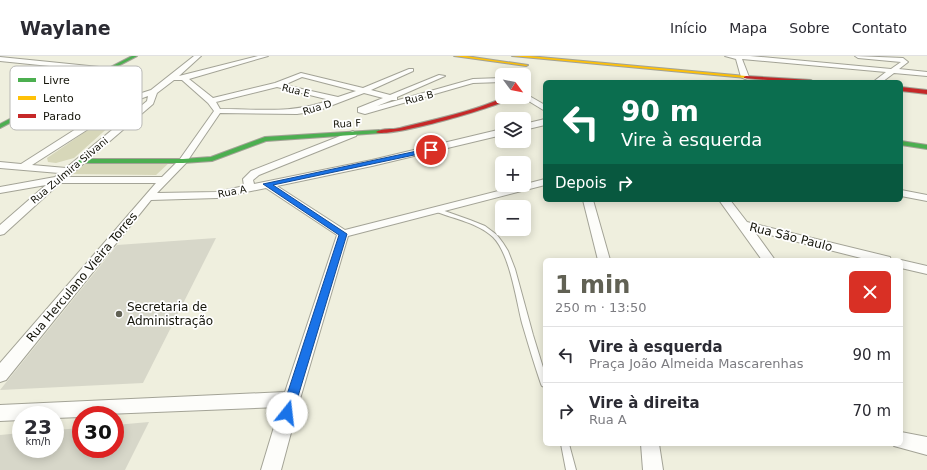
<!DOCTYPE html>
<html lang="pt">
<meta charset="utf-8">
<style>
:root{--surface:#fff;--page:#f7f7f7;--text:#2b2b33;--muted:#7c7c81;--line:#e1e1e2;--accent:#616154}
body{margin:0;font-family:"DejaVu Sans",sans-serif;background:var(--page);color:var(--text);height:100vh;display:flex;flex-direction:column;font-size:15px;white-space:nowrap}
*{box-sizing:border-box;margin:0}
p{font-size:13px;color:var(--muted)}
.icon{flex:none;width:22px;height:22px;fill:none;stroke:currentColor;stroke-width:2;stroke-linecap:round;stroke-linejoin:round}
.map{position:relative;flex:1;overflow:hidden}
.drawer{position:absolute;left:543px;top:202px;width:360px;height:188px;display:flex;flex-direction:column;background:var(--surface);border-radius:6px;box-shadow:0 2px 10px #0003}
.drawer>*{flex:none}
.top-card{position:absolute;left:543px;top:24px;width:360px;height:122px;border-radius:6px;box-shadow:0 2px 10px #0003;background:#0b6e4f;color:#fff;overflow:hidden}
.needle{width:26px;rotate:122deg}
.buttons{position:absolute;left:495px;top:12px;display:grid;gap:8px}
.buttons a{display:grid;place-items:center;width:36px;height:36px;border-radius:6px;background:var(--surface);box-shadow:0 2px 10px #0003;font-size:20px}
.speed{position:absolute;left:12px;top:350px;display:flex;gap:8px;font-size:20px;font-weight:700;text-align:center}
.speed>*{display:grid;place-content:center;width:52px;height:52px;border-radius:50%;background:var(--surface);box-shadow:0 2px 10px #0003;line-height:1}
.speed small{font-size:10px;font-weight:400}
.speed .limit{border:6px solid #d22;background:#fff;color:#111}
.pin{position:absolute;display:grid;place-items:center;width:34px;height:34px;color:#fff;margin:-17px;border:2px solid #fff;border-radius:50%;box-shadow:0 1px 4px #0007}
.me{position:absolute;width:44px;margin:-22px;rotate:16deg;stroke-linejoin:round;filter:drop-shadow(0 0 3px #0008)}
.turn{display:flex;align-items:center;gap:14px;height:84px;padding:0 12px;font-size:18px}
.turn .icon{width:52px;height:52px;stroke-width:2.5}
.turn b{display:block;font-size:28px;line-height:34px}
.then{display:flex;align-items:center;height:38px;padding:0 12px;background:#0003;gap:8px;font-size:15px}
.round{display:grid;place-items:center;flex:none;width:42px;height:42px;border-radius:6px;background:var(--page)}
.summary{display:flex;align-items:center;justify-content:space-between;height:68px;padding:0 12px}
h1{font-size:24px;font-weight:600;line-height:30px;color:var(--accent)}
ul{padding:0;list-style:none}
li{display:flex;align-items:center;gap:12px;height:56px;padding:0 12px;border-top:1px solid var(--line)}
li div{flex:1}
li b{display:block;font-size:15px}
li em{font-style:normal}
header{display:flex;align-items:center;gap:24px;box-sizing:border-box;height:56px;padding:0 20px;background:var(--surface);border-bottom:1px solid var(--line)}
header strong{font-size:19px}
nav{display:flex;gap:22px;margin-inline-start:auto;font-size:14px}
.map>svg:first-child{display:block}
</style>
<header>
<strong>Waylane</strong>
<nav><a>Início</a><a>Mapa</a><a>Sobre</a><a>Contato</a></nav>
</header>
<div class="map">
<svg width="927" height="414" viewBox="0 0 927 414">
<rect width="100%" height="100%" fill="#efefde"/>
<path fill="#d7d7b9" d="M139,44L74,102L56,107L48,106L47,102L129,46Z
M89,105L170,106L156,119L72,118Z"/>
<path fill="#d7d7c9" d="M216,182L143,327L0,334L117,189Z
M149,366L125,414H0V379L21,377V393H55V374L81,372V393H115V369Z"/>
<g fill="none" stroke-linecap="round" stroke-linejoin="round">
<defs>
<path id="lane" d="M439,153L470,164L485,170L497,179L503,187L508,195L515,213L533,279L545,318V331L542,330L541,328C534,308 528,287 522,267C516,243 510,198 493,181C478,167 455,163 437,156L436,155Z
M561,388H569L576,414H566Z"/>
<path id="street" d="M194,0H201L179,20L258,0H268L189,23L213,42L275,27L301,17L363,32L409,13H413V15L371,34L390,39L439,19L445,20L397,41V44H392L377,50L473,23L502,22V26L473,27L365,58L358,56V52L383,42L364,37L317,55L297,58L220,57L186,107L157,137L217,136L244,130L243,123L251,115L353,75L357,78L356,80L259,119L253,124L254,128L372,104L502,73V79L372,110L277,130L345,174L545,123V129L348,180L300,343L281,414H261L280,351L81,359V361L55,362V359H21V364L0,365V349L285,336L337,179L266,132L217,142L151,144L6,324L0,326V307L156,127H60L4,178L0,179V169L46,129L0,137V131L55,121L59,117L0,112V106L21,108L123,43L151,34ZM302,21L356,35L338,41L284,29ZM174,24H182L208,47L214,55L180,103L162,121H68L153,48L157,37ZM277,31L330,44C294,58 259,53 220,53L216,46ZM148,40L147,45L66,112L32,109L129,47Z
M725,0H750L891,13L901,6L858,2L855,0L903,2L908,6L899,13L927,16V20L894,17L882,26H873L886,16L742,3L749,21L745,23L741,21L736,3Z
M0,1L99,11L102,13L99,15L0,5Z
M524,37L545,49V55L522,41H524Z
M545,63V69L524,74V68Z
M901,134L927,139V145L901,140Z
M583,144H593L610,204H598Z
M719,144H730L747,166L890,201L891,204H869L754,175L775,204H762Z
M901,204L927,210V218L901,212Z
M901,376L927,381V399L894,390V388H901Z
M641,388H659L663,414H643Z"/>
<path id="fast" d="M132,0H137L0,72V68Z
M379,74L382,76L381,77L266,85L212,105L183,107H81L78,105L81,103H183L211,101L265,81Z
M901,85L927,89V93L901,89Z"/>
<path id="slow" d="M454,0H466L528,9L526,10Z
M512,0H529L746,20L748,21L746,22Z"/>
<path id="jam" d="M746,20L811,24L814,26H792L744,22V21Z
M901,31L927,34V38L901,35Z
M505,41H513C500,51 386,83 376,76C382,72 392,74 400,72C435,63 472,56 505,41Z"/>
</defs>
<use href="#lane" stroke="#a3a396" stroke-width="2"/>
<use href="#street" stroke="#a3a396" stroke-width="2"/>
<use href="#fast" stroke="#a3a396" stroke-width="2"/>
<use href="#slow" stroke="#a3a396" stroke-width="2"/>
<use href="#jam" stroke="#a3a396" stroke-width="2"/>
<use href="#lane" fill="#fdfdfa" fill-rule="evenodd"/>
<use href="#street" fill="#fdfdfa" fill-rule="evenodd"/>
<use href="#fast" fill="#4caf50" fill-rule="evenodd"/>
<use href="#slow" fill="#ffc107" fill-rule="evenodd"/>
<use href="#jam" fill="#c62828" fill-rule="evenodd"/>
</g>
<path fill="#1a73e8" stroke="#114b97" d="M431,92H433V95L273,129L347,178L293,357L291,361L287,362L282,361L281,357L339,179L263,128Z"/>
<circle fill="#616154" stroke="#fff" stroke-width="1.5" cx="119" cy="258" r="4"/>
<g text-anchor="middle" stroke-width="3.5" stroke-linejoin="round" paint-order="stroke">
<g font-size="10" fill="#15150a" stroke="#fff">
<text transform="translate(296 34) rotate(14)" y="4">Rua E</text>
<text transform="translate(419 41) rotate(-15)" y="4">Rua B</text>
<text transform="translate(317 51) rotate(-17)" y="4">Rua D</text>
<text transform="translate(347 67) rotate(-3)" y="4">Rua F</text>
<text transform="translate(69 114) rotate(-40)" y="4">Rua Zulmira Silvani</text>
<text transform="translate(232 135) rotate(-11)" y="4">Rua A</text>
</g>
<g font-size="12" fill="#15150a" stroke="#fff">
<text transform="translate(791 181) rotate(14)" y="4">Rua São Paulo</text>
<text transform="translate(82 221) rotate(-50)" y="4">Rua Herculano Vieira Torres</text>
</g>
<g font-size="12" fill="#15150a" stroke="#fff" text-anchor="start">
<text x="127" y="255">Secretaria de<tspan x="127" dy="14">Administração</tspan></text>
</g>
</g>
<rect x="10" y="10" width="132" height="64" rx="6" fill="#fff" stroke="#b9b9b6" stroke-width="1"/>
<rect x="18" y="22" width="18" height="4" fill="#4caf50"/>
<rect x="18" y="40" width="18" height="4" fill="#ffc107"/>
<rect x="18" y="58" width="18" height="4" fill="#c62828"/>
<g font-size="11" fill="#15150a">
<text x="43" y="28">Livre</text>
<text x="43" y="46">Lento</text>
<text x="43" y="64">Parado</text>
</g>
</svg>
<div class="buttons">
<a><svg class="needle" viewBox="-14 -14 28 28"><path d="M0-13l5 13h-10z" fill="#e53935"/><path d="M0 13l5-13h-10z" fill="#7c7c81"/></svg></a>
<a><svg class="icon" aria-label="layers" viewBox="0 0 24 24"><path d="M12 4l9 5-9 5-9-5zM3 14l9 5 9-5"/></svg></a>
<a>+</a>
<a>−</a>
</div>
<div class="speed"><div>23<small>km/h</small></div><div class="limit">30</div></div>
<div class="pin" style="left:431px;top:94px;background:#d93025"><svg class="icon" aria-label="arrive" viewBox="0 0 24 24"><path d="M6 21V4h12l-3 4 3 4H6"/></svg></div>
<svg class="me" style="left:287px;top:357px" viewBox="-20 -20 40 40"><circle r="19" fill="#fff"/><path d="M0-13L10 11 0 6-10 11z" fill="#1a73e8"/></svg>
<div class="top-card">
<div class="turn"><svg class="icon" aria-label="left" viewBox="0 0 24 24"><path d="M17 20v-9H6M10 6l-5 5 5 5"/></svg><div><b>90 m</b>Vire à esquerda</div></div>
<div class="then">Depois<svg class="icon" aria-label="right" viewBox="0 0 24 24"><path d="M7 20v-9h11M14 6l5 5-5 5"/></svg></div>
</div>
<section class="drawer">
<div class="summary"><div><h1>1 min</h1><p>250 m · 13:50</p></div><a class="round" style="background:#d93025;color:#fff"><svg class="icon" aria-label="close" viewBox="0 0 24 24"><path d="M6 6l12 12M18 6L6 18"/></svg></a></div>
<ul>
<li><svg class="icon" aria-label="left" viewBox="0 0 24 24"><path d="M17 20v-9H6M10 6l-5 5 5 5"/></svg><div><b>Vire à esquerda</b><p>Praça João Almeida Mascarenhas</p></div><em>90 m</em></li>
<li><svg class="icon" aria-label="right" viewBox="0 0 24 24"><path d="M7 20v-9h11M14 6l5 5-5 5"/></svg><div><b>Vire à direita</b><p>Rua A</p></div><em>70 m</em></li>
</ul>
</section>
</div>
